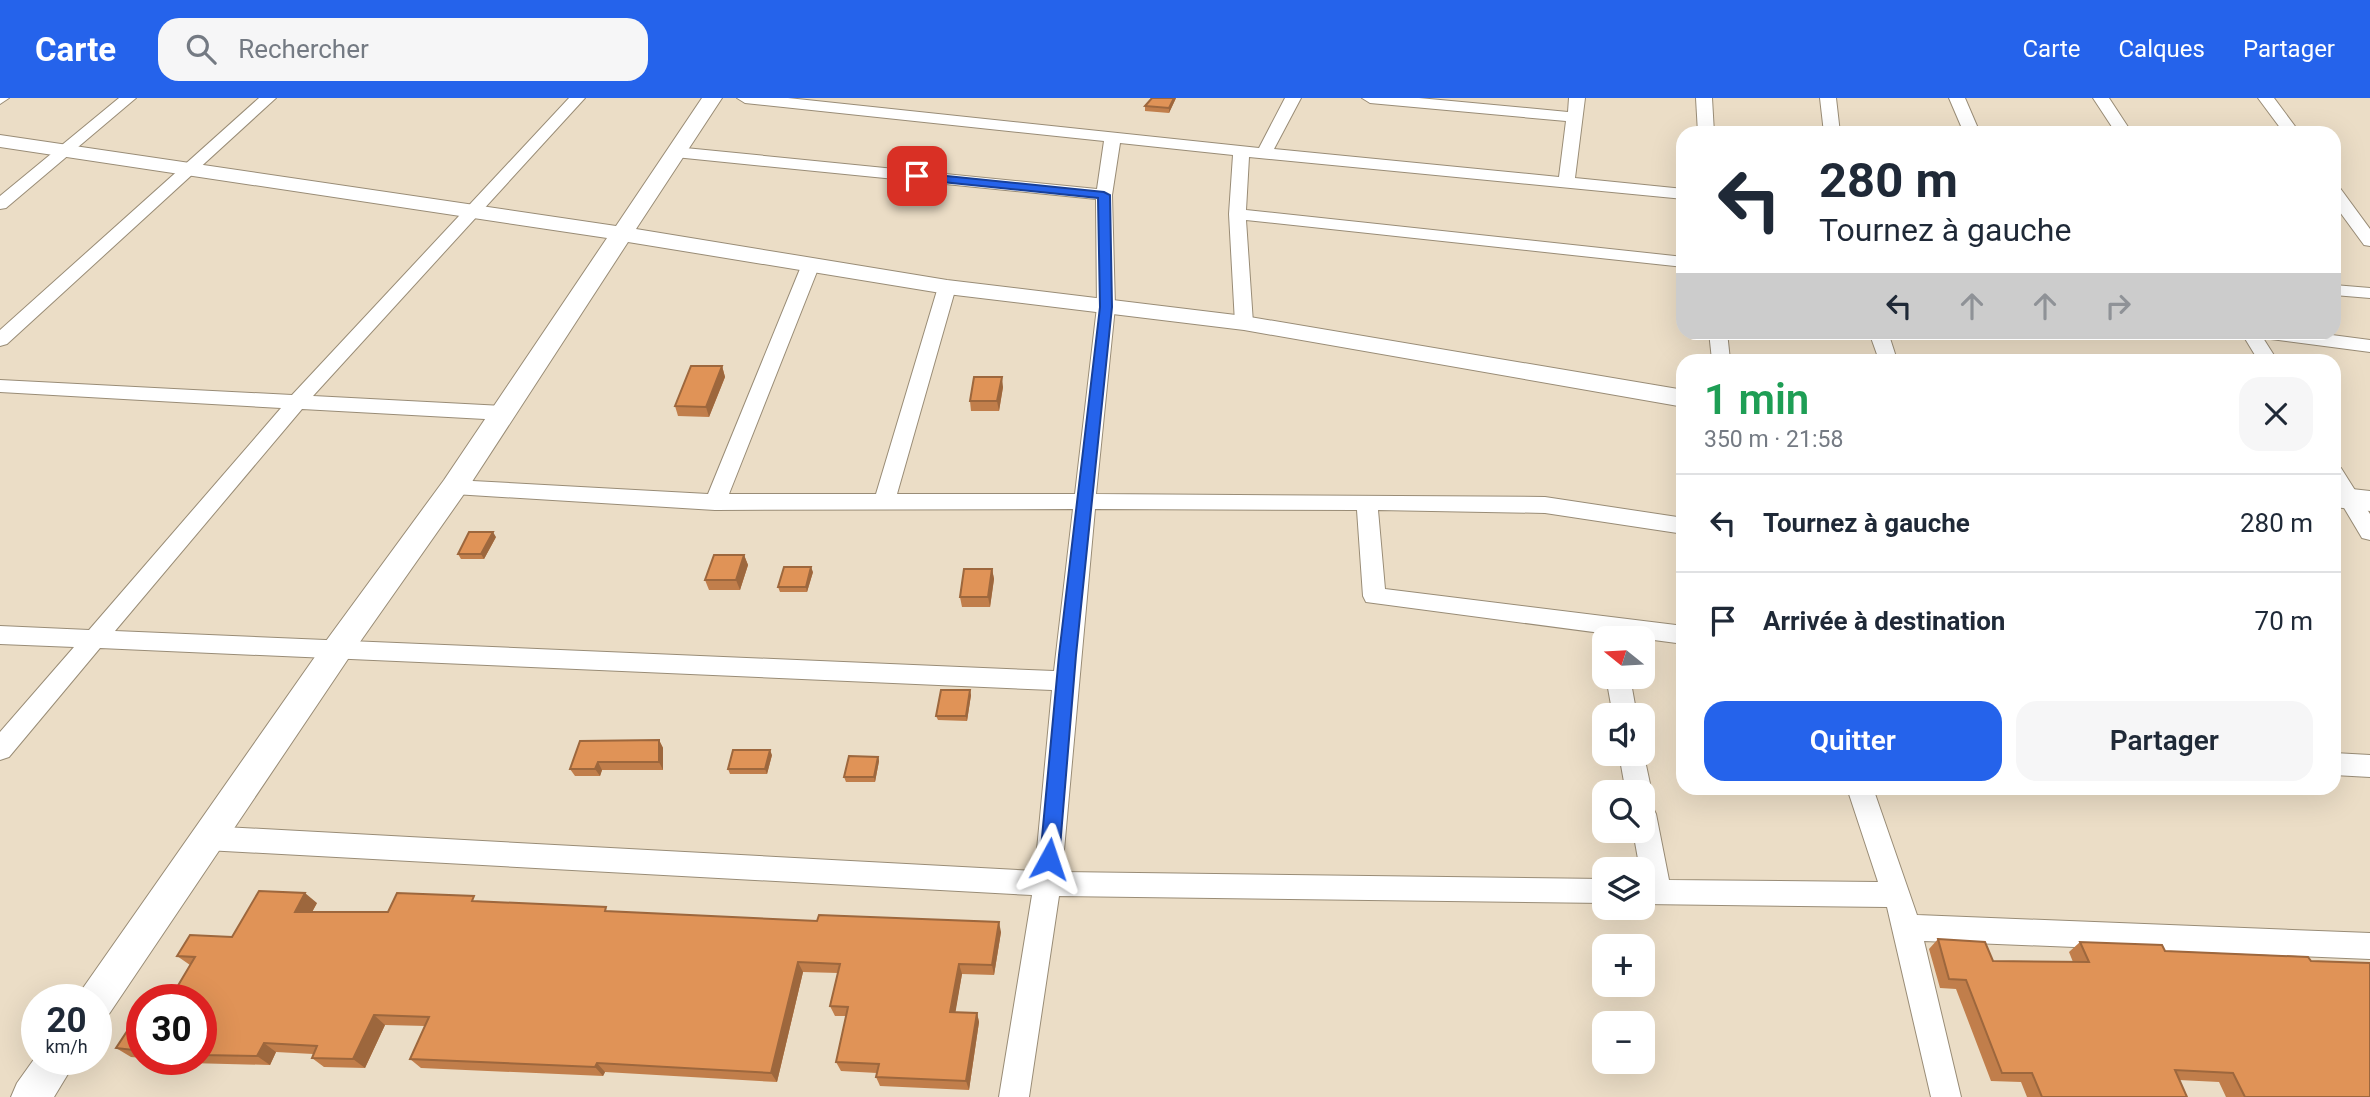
<!DOCTYPE html>
<html lang="fr">
<meta charset="utf-8">
<style>
:root{--surface:#fff;--page:#f6f6f7;--text:#1f2937;--muted:#747a83;--line:#e0e1e3;--accent:#2563eb}
body{margin:0;font-family:Roboto,sans-serif;background:var(--page);color:var(--text);height:100vh;display:flex;flex-direction:column;font-size:26px;white-space:nowrap}
*{box-sizing:border-box;margin:0}
p{font-size:23px;color:var(--muted)}
.icon{flex:none;width:38px;height:38px;fill:none;stroke:currentColor;stroke-width:2;stroke-linecap:round;stroke-linejoin:round}
.map{position:relative;flex:1;overflow:hidden}
.side{position:absolute;left:1676px;top:256px;width:665px;height:441px;display:flex;flex-direction:column;background:var(--surface);border-radius:21px;box-shadow:0 7px 28px #0002}
.side>*{flex:none}
.top-card{position:absolute;left:1676px;top:28px;width:665px;height:214px;border-radius:21px;box-shadow:0 7px 28px #0002;background:#fff;color:var(--text);overflow:hidden}
.needle{width:46px;rotate:288deg}
.fabs{position:absolute;left:1592px;top:528px;display:grid;gap:14px}
.fabs a{display:grid;place-items:center;width:63px;height:63px;border-radius:14px;background:var(--surface);box-shadow:0 7px 28px #0002;font-size:35px}
.speed{position:absolute;left:21px;top:886px;display:flex;gap:14px;font-size:35px;font-weight:700;text-align:center}
.speed>*{display:grid;place-content:center;width:91px;height:91px;border-radius:50%;background:var(--surface);box-shadow:0 7px 28px #0002;line-height:1}
.speed small{font-size:18px;font-weight:400}
.speed .limit{border:10px solid #d22;background:#fff;color:#111}
.pin{position:absolute;display:grid;place-items:center;width:60px;height:60px;color:#fff;margin:-30px;border-radius:14px;box-shadow:0 4px 10px #0006}
.me{position:absolute;width:77px;margin:-38px;rotate:5deg;stroke-linejoin:round;filter:drop-shadow(0 0 5px #0008)}
.turn{display:flex;align-items:center;gap:24px;height:147px;padding:0 28px;font-size:32px}
.turn .icon{width:91px;height:91px;stroke-width:2.5}
.turn b{display:block;font-size:49px;line-height:60px}
.lanes{display:flex;align-items:center;height:66px;padding:0 28px;background:#0003;justify-content:center;gap:35px;direction:ltr}
.lanes .off{opacity:.35}
.round{display:grid;place-items:center;flex:none;width:74px;height:74px;border-radius:21px;background:var(--page)}
.summary{display:flex;align-items:center;justify-content:space-between;height:119px;padding:0 28px}
h1{font-size:42px;font-weight:600;line-height:52px;color:#1e9e55}
.action{display:flex;gap:14px;margin-top:auto;padding:14px 28px}
.action a{flex:1;height:80px;border-radius:21px;background:var(--accent);color:#fff;font-size:28px;font-weight:600;line-height:80px;text-align:center}
.action a+a{background:var(--page);color:var(--text)}
ul{padding:0;list-style:none}
li{display:flex;align-items:center;gap:21px;height:98px;padding:0 28px;border-top:2px solid var(--line)}
li div{flex:1}
li b{display:block;font-size:26px}
li em{font-style:normal}
header{display:flex;align-items:center;gap:42px;box-sizing:border-box;height:98px;padding:0 35px;background:var(--accent);color:#fff}
header strong{font-size:33px}
nav{display:flex;gap:38px;margin-inline-start:auto;font-size:24px}
.search{width:490px;height:63px;background:var(--page);display:flex;align-items:center;gap:18px;box-sizing:border-box;padding:0 24px;border-radius:21px;color:var(--muted);font-size:26px}
.map>svg:first-child{display:block}
</style>
<header>
<strong>Carte</strong>
<div class="search"><svg class="icon" aria-label="search" viewBox="0 0 24 24"><circle cx="10" cy="10" r="6"/><path d="M15 15l6 6"/></svg>Rechercher</div>
<nav><a>Carte</a><a>Calques</a><a>Partager</a></nav>
</header>
<div class="map">
<svg width="2370" height="999" viewBox="0 0 2370 999">
<rect width="100%" height="100%" fill="#ebddc6"/>
<g fill="none" stroke-linecap="round" stroke-linejoin="round">
<defs>
<path id="minor" d="M0,0H9L0,6Z
M119,0H136L6,110L0,111V98Z
M259,0H276L7,246L0,248V232Z
M569,0H585L313,298L503,308L510,310L513,315L510,320L503,322L302,311L115,533L1054,573L1073,411L715,412L454,396L447,394L443,389L447,384L454,382L708,396L802,166L811,161L820,166L729,396H876L938,189L947,184L956,189L897,396H1075L1097,209L1096,101L675,59L667,54L675,49L1097,91L1104,43L745,5L737,0H788L1259,50L1285,0H1301L1274,51L1559,79L1566,23L1370,5L1362,0H1419L1568,14L1569,0H1585L1575,80L1684,91V101L1249,59L1246,112L1684,159V169L1246,122L1253,225L1244,231L1235,225L1229,116L1233,57L1120,45L1112,97L1115,209L1096,396L1545,399L1684,420V436L1545,415L1378,412L1385,491L1684,528V546L1366,504L1363,498L1357,412L1095,411L1062,774L1605,781V805L1059,798L1029,999H999L1032,797L206,752L197,748L193,740L197,732L206,728L1035,773L1052,592L100,550L9,659L0,662V634L74,549L0,546V528L89,532L281,310L0,294V282L292,297Z
M1696,0H1712L1714,35H1698Z
M1820,0H1836L1840,35H1824Z
M1949,0H1965L1980,35H1964Z
M2093,0H2109L2132,35H2116Z
M2258,0H2274L2300,35H2284Z
M2334,89L2340,90L2370,131V148L2364,147L2334,106Z
M2334,187L2370,190V200L2334,197Z
M1709,234H1727L1730,262H1712Z
M1869,234H1888L1897,262H1879Z
M2241,234H2309L2370,242V254L2263,240L2277,262H2258Z
M2334,368L2341,370L2370,416V442L2362,440L2334,393Z
M1606,579H1630L1637,618H1613Z
M1643,653L1652,695L1648,703L1643,704V695H1626L1619,656H1643Z
M2334,655L2370,657V679L2334,677Z
M1847,690H1873L1917,817L2370,835V861L1924,843L1961,999H1931L1887,809L1643,806V772H1640L1633,733H1643V705L1652,708L1656,716L1669,782L1878,784Z"/>
<path id="tertiary" d="M702,0H722L636,131L947,182L1244,218L1684,292V309L1244,232L947,196L628,144L464,396L348,561L109,916L96,921V901H78L83,890L326,543L444,382L607,140L0,49V37L616,128Z
M2334,389L2370,393V413L2334,409Z
M37,957V961H77L54,999H11L17,985Z"/>
</defs>
<use href="#minor" stroke="#998c76" stroke-width="2"/>
<use href="#tertiary" stroke="#998c76" stroke-width="2"/>
<use href="#minor" fill="#fff" fill-rule="evenodd"/>
<use href="#tertiary" fill="#fff" fill-rule="evenodd"/>
</g>
<path fill="#c17e4b" d="M1152,0H1176L1169,15L1145,13V8Z
M722,268L725,279L709,319L678,318L675,308Z
M1003,289L999,313H971L970,303Z
M496,439L484,461H461L458,456Z
M744,457L748,467L740,492H709L705,482Z
M992,471L994,481L990,509H962L960,499Z
M813,474L807,494H780L778,489Z
M971,597L967,623L938,622L936,618Z
M659,642L663,650V672H602L600,678H575L570,671Z
M772,657L767,676H730L728,671Z
M878,659L879,663L875,684H846L844,679Z
M479,804L609,813L1001,834L994,877L962,876L955,914L977,915L979,924L969,992L880,988L876,979L877,975L841,973L836,964L846,918H835L830,908L838,875L803,874L777,984L605,974L603,978L421,970L410,961L425,928L385,927L365,970L324,969L312,960L313,956L276,954L270,967L189,965L145,961H201V901L190,867L177,858L232,839L317,805L312,814H388Z
M1938,841L1993,863L2073,864L2069,854L2080,844L2165,853L2370,999H2226L2219,984L2179,982L2187,999H2027L2021,984L1991,983L1956,891L1940,890L1929,851Z
M142,919V960L131,959L116,950Z"/>
<path fill="#9d673d" d="M1174,0H1176L1169,15V10Z
M722,268L725,279L709,319L706,309Z
M1002,279L1003,289L999,313L997,303Z
M493,434L496,439L484,461L481,456Z
M744,457L748,467L740,492L736,482Z
M811,469L813,474L807,494L806,489Z
M992,471L994,481L990,509L988,499Z
M970,592L971,597L967,623L966,618Z
M659,642L663,650V672L659,664Z
M770,652L772,657L767,676L765,671Z
M878,659L879,663L875,684L874,679Z
M598,664L602,672L600,678L595,671Z
M305,795L317,805L306,825L295,814Z
M999,824L1001,834L994,877L992,867Z
M798,864L803,874L777,984L771,975Z
M959,866L962,876L954,923L950,914Z
M977,915L979,924L969,992L966,983Z
M374,917L385,927L365,970L353,961Z
M264,945L276,954L270,967L257,958Z
M597,965L605,974L603,978L595,969Z"/>
<path fill="#e09357" stroke="#9d673d" stroke-width="2" d="M1152,0H1174L1169,10L1145,8Z
M691,268H722L706,309L675,308Z
M974,279H1002L997,303H970Z
M469,434H493L481,456H458Z
M714,457H744L736,482H705Z
M784,469H811L806,489H778Z
M964,471H992L988,499H960Z
M941,592H970L966,618H936Z
M659,642V664H598L595,671H570L580,643Z
M733,652H770L765,671H728Z
M849,658L878,659L874,679H844Z
M259,793L305,795L295,814H388L397,795L474,798L472,803L606,809L605,813L817,823L819,817L999,824L992,867L959,866L950,914L977,915L966,983L876,979L879,966L836,964L848,909L830,908L840,866L798,864L771,975L597,965L595,969L410,961L429,919L374,917L353,961L312,960L317,948L264,945L257,958L201,957V901H170L195,859L177,858L190,837L232,839Z
M1938,841L1985,844L1993,863L2089,864L2080,844L2162,847L2165,853L2308,859L2311,863L2370,865V999H2245L2233,975L2175,972L2187,999H2042L2032,975H2002L1966,882L1949,881Z
M137,918L142,919V953L116,950Z"/>
<path fill="#2563eb" stroke="#184099" stroke-width="2" d="M917,75L1104,94L1110,97L1112,209L1076,557L1059,761L1056,766L1049,769L1043,766L1040,761L1059,557L1100,209L1098,100L913,81V76Z"/>
</svg>
<div class="fabs">
<a><svg class="needle" viewBox="-14 -14 28 28"><path d="M0-13l5 13h-10z" fill="#e53935"/><path d="M0 13l5-13h-10z" fill="#747a83"/></svg></a>
<a><svg class="icon" aria-label="sound" viewBox="0 0 24 24"><path d="M4 9h4l5-4v14l-5-4H4zM17 9q2 3 0 6"/></svg></a>
<a><svg class="icon" aria-label="search" viewBox="0 0 24 24"><circle cx="10" cy="10" r="6"/><path d="M15 15l6 6"/></svg></a>
<a><svg class="icon" aria-label="layers" viewBox="0 0 24 24"><path d="M12 4l9 5-9 5-9-5zM3 14l9 5 9-5"/></svg></a>
<a>+</a>
<a>−</a>
</div>
<div class="speed"><div>20<small>km/h</small></div><div class="limit">30</div></div>
<div class="pin" style="left:917px;top:78px;background:#d93025"><svg class="icon" aria-label="arrive" viewBox="0 0 24 24"><path d="M6 21V4h12l-3 4 3 4H6"/></svg></div>
<svg class="me" style="left:1049px;top:761px" viewBox="-20 -20 40 40"><path d="M0-17L14 15 0 8-14 15z" fill="#2563eb" stroke="#fff" stroke-width="4"/></svg>
<div class="top-card">
<div class="turn"><svg class="icon" aria-label="left" viewBox="0 0 24 24"><path d="M17 20v-9H6M10 6l-5 5 5 5"/></svg><div><b>280 m</b>Tournez à gauche</div></div>
<div class="lanes"><svg class="icon" aria-label="left" viewBox="0 0 24 24"><path d="M17 20v-9H6M10 6l-5 5 5 5"/></svg><svg class="icon off" aria-label="ahead" viewBox="0 0 24 24"><path d="M12 20V5M6 11l6-6 6 6"/></svg><svg class="icon off" aria-label="ahead" viewBox="0 0 24 24"><path d="M12 20V5M6 11l6-6 6 6"/></svg><svg class="icon off" aria-label="right" viewBox="0 0 24 24"><path d="M7 20v-9h11M14 6l5 5-5 5"/></svg></div>
</div>
<section class="side">
<div class="summary"><div><h1>1 min</h1><p>350 m · 21:58</p></div><a class="round"><svg class="icon" aria-label="close" viewBox="0 0 24 24"><path d="M6 6l12 12M18 6L6 18"/></svg></a></div>
<ul>
<li><svg class="icon" aria-label="left" viewBox="0 0 24 24"><path d="M17 20v-9H6M10 6l-5 5 5 5"/></svg><div><b>Tournez à gauche</b></div><em>280 m</em></li>
<li><svg class="icon" aria-label="arrive" viewBox="0 0 24 24"><path d="M6 21V4h12l-3 4 3 4H6"/></svg><div><b>Arrivée à destination</b></div><em>70 m</em></li>
</ul>
<div class="action"><a>Quitter</a><a>Partager</a></div>
</section>
</div>
